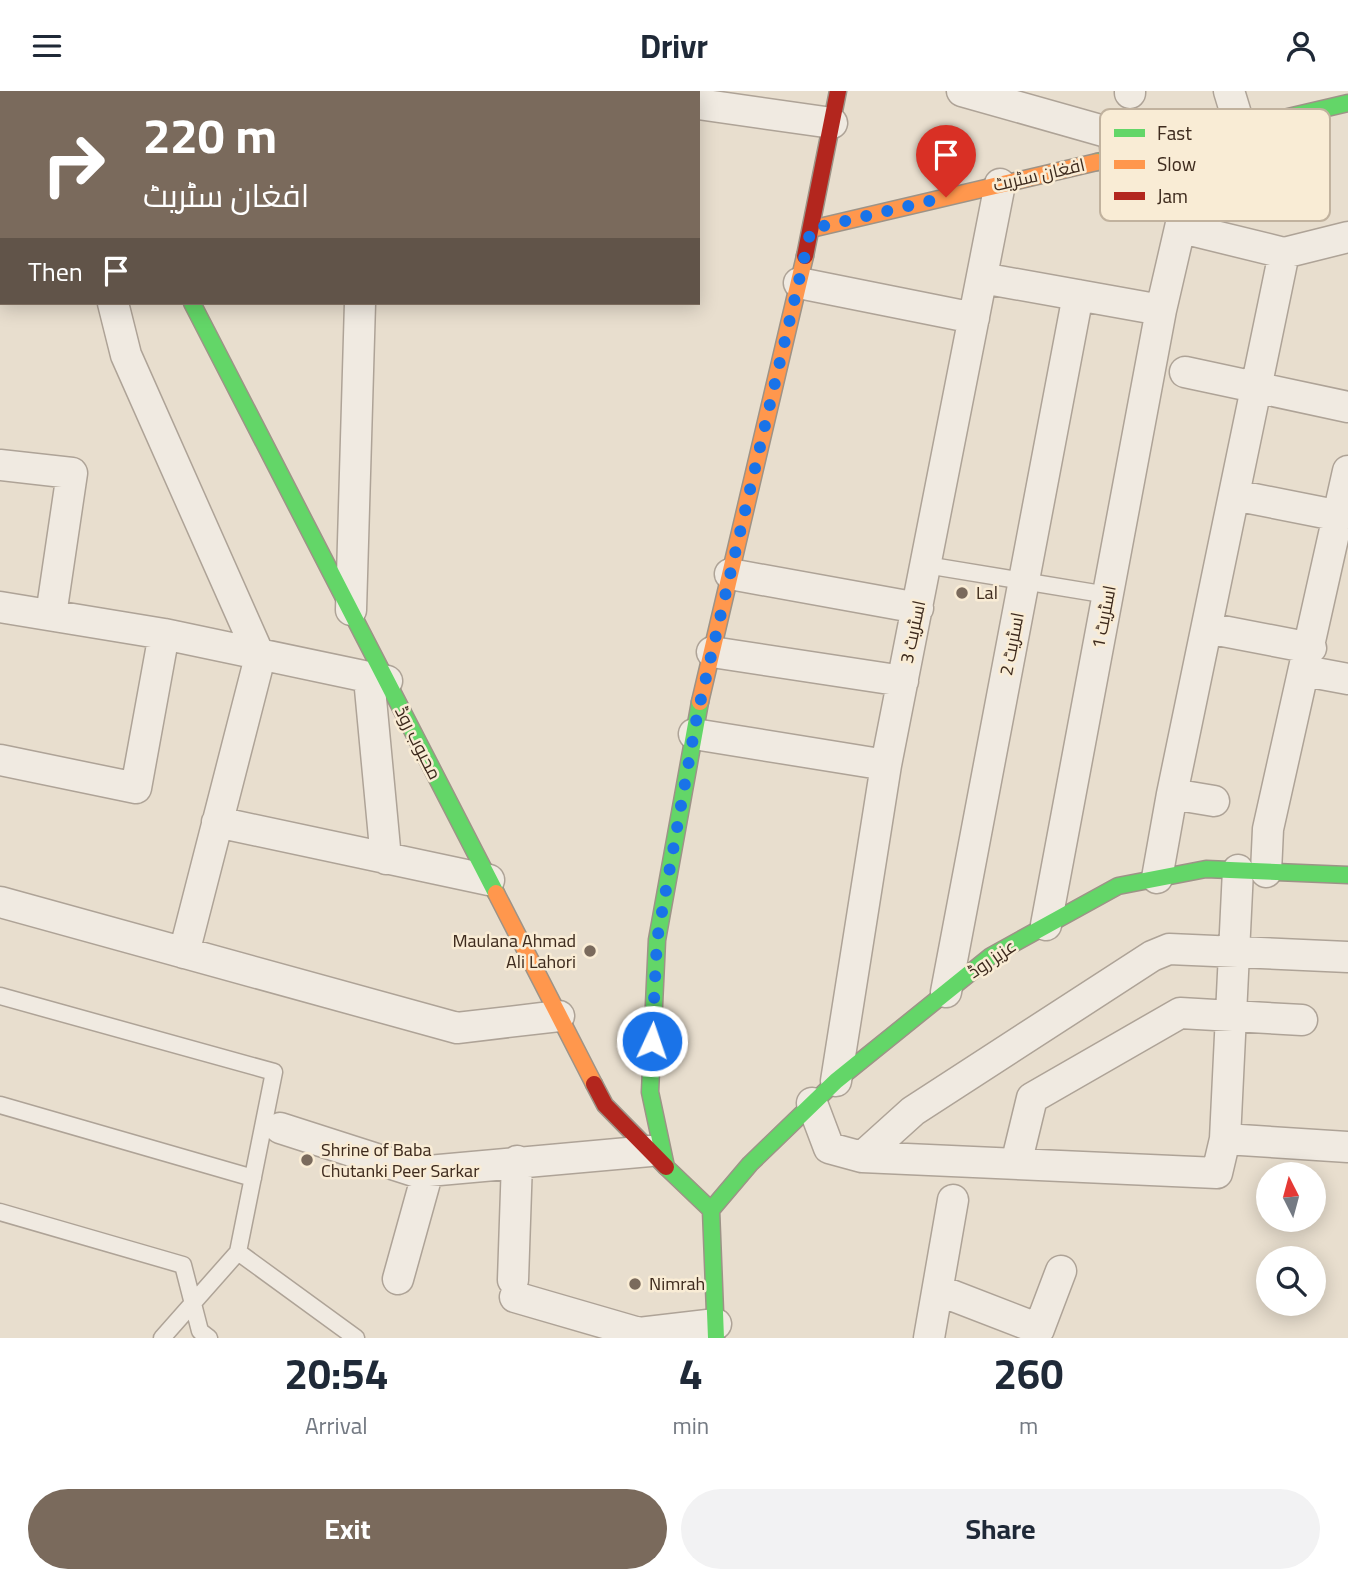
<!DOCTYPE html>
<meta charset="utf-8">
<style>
:root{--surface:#fff;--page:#f2f2f3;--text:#1f2937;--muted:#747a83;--accent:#7a6a5c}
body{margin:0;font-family:Georgia,Cairo,serif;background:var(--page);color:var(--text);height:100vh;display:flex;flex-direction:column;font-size:26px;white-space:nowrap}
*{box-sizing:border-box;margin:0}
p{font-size:23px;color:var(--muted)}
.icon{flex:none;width:38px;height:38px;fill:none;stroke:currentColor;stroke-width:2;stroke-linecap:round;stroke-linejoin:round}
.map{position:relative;height:1247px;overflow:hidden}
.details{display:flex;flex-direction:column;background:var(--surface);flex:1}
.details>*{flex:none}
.guide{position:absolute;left:0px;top:0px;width:700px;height:214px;box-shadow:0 4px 18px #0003;background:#7a6a5c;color:#fff;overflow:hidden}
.needle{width:46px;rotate:354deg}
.buttons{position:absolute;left:1256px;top:1071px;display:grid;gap:14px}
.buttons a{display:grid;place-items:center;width:70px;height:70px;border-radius:50%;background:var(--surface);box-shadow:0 4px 18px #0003;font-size:35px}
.pin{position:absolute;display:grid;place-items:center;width:60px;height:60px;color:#fff;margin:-72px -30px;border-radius:50% 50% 50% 0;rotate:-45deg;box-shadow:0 0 7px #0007}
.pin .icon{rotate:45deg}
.me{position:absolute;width:77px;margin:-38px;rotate:3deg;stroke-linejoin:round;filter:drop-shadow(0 0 5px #0008)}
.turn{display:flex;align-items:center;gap:24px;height:147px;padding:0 28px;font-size:32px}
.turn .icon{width:91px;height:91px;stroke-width:2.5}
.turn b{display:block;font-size:49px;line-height:60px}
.then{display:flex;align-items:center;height:66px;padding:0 28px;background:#0003;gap:14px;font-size:26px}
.eta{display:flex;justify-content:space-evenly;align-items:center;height:119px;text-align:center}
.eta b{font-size:42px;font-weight:700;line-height:49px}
.action{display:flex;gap:14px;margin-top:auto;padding:14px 28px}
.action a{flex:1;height:80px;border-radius:42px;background:var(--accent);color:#fff;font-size:28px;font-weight:700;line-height:80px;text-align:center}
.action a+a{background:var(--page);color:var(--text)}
header{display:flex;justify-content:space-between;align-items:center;height:91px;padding:0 28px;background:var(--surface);font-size:32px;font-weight:700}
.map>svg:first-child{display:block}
</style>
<header><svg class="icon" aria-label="menu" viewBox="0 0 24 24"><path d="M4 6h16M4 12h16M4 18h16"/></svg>Drivr<svg class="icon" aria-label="person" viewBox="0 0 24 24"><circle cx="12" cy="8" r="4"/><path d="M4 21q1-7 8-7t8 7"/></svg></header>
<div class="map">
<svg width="1348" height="1247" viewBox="0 0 1348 1247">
<rect width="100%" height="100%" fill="#e8dece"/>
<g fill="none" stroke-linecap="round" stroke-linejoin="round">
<defs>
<path id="lane" d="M926,474L1108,504
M0,905L274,981L238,1161L162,1247
M0,1014L253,1087
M0,1121L183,1174L200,1240L209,1247
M238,1161L356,1247"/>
<path id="street" d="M179,0V2
M962,0L1114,43L1116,66
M1229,0L1240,36
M297,2V0
M622,2L626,0
M647,2L648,0
M1130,2V0
M0,8L2,2
M698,13L832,32
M1182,137L1284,162L1348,146
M982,187L1161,219
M799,192L974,227
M113,212L126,264L260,566L184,862
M1185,281L1348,316
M0,374L72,382L51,524
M1234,404L1340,425
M730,483L918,517
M0,516L164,543L387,590
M351,519L360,212
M1207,537L1311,557
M712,561L903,590
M1305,580L1348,588
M369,587L386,768
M694,643L886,674
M0,669L136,697L164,543
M1214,710L1172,703L1284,162
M217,731L489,789
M1266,781L1268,738L1348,380
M1157,787L1172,703
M0,811L457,937L559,925
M1046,834L1161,219L1201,46
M946,901L1078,204
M836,990L886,674L1000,93
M812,1012L829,1057L862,1066L1217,1082L1225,1048L1238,779
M280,1037L417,1081L650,1060
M1225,1048L1348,1056
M862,1066L913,1020L1152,865L1169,858L1348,866
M1016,1073L1032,1007L1180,922L1302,929
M398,1188L428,1080
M513,1189L517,1070
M938,1199L1039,1238L1061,1180
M515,1206L639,1242L716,1233
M929,1247L953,1109"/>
<path id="fast" d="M84,0L85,2
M1097,71L1348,12
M192,212L496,802
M700,611L657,849L650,1001L666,1076L711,1119L716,1247
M711,1119L750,1073L836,990L991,865L1118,795L1206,778L1348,784"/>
<path id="slow" d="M811,138L1097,71
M700,611L805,165
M496,802L594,993"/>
<path id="jam" d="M805,165L838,0
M594,993L605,1014L666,1076"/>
</defs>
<use href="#lane" stroke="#aea397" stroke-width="19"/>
<use href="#street" stroke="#aea397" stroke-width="33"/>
<use href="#fast" stroke="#9d9387" stroke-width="19"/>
<use href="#slow" stroke="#9d9387" stroke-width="19"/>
<use href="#jam" stroke="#9d9387" stroke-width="19"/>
<use href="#lane" stroke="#f0eae1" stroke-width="16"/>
<use href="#street" stroke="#f0eae1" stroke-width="30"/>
<use href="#fast" stroke="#63d668" stroke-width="16"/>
<use href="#slow" stroke="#ff974d" stroke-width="16"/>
<use href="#jam" stroke="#b3261e" stroke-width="16"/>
</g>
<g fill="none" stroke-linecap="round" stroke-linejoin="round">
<path stroke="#1a73e8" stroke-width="12" stroke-dasharray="0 21.6" d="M652,950L657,849L697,625L811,138L946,106"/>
</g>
<g fill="#7a6a5c" stroke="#f9ecd5" stroke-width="2.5">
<circle cx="962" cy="502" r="7"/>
<circle cx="590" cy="860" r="7"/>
<circle cx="307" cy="1069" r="7"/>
<circle cx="635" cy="1193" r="7"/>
</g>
<g text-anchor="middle" stroke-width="5" stroke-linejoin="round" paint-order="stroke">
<g font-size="18" fill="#3e2b1e" stroke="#f9ecd5">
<text transform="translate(1039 84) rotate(-13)" y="6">افغان سٹریٹ</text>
<text transform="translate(1104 526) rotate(-79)" y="6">اسٹریٹ 1</text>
<text transform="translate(913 541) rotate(-78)" y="6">اسٹریٹ 3</text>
<text transform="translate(1012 553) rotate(-79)" y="6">اسٹریٹ 2</text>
<text transform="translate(418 652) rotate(63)" y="6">محبوب روڈ</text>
<text transform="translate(992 868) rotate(-34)" y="6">عزیز روڈ</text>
</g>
<g font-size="18" fill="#3e2b1e" stroke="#f9ecd5" text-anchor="start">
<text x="976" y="508">Lal</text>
<text x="576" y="856" text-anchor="end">Maulana Ahmad<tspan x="576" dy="21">Ali Lahori</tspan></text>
<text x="321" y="1065">Shrine of Baba<tspan x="321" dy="21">Chutanki Peer Sarkar</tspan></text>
<text x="649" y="1199">Nimrah</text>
</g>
</g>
<rect x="1100" y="18" width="230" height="112" rx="10" fill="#f9ecd5" stroke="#c1b29e" stroke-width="2"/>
<rect x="1114" y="38" width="31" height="8" fill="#63d668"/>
<rect x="1114" y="69" width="31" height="9" fill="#ff974d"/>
<rect x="1114" y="101" width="31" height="8" fill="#b3261e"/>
<g font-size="19" fill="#3e2b1e">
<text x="1157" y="49">Fast</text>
<text x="1157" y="80">Slow</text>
<text x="1157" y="112">Jam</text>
</g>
</svg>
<div class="buttons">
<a><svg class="needle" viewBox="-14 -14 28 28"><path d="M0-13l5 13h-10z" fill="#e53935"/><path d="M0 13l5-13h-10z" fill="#747a83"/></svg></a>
<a><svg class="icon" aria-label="search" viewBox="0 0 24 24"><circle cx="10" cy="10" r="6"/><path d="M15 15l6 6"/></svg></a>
</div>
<div class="pin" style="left:946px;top:106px;background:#d93025"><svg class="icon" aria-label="arrive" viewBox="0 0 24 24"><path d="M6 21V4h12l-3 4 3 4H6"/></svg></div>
<svg class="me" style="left:652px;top:950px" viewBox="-20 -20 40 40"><circle r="17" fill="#1a73e8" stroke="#fff" stroke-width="3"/><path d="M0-11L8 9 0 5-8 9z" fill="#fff"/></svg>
<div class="guide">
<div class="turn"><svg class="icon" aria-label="right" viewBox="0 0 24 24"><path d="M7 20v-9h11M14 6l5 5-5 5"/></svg><div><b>220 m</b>افغان سٹریٹ</div></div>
<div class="then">Then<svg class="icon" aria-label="arrive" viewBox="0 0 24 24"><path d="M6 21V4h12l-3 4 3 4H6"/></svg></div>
</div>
</div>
<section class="details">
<div class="eta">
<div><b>20:54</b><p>Arrival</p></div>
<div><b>4</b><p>min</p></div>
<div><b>260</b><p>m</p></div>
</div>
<div class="action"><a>Exit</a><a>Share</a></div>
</section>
